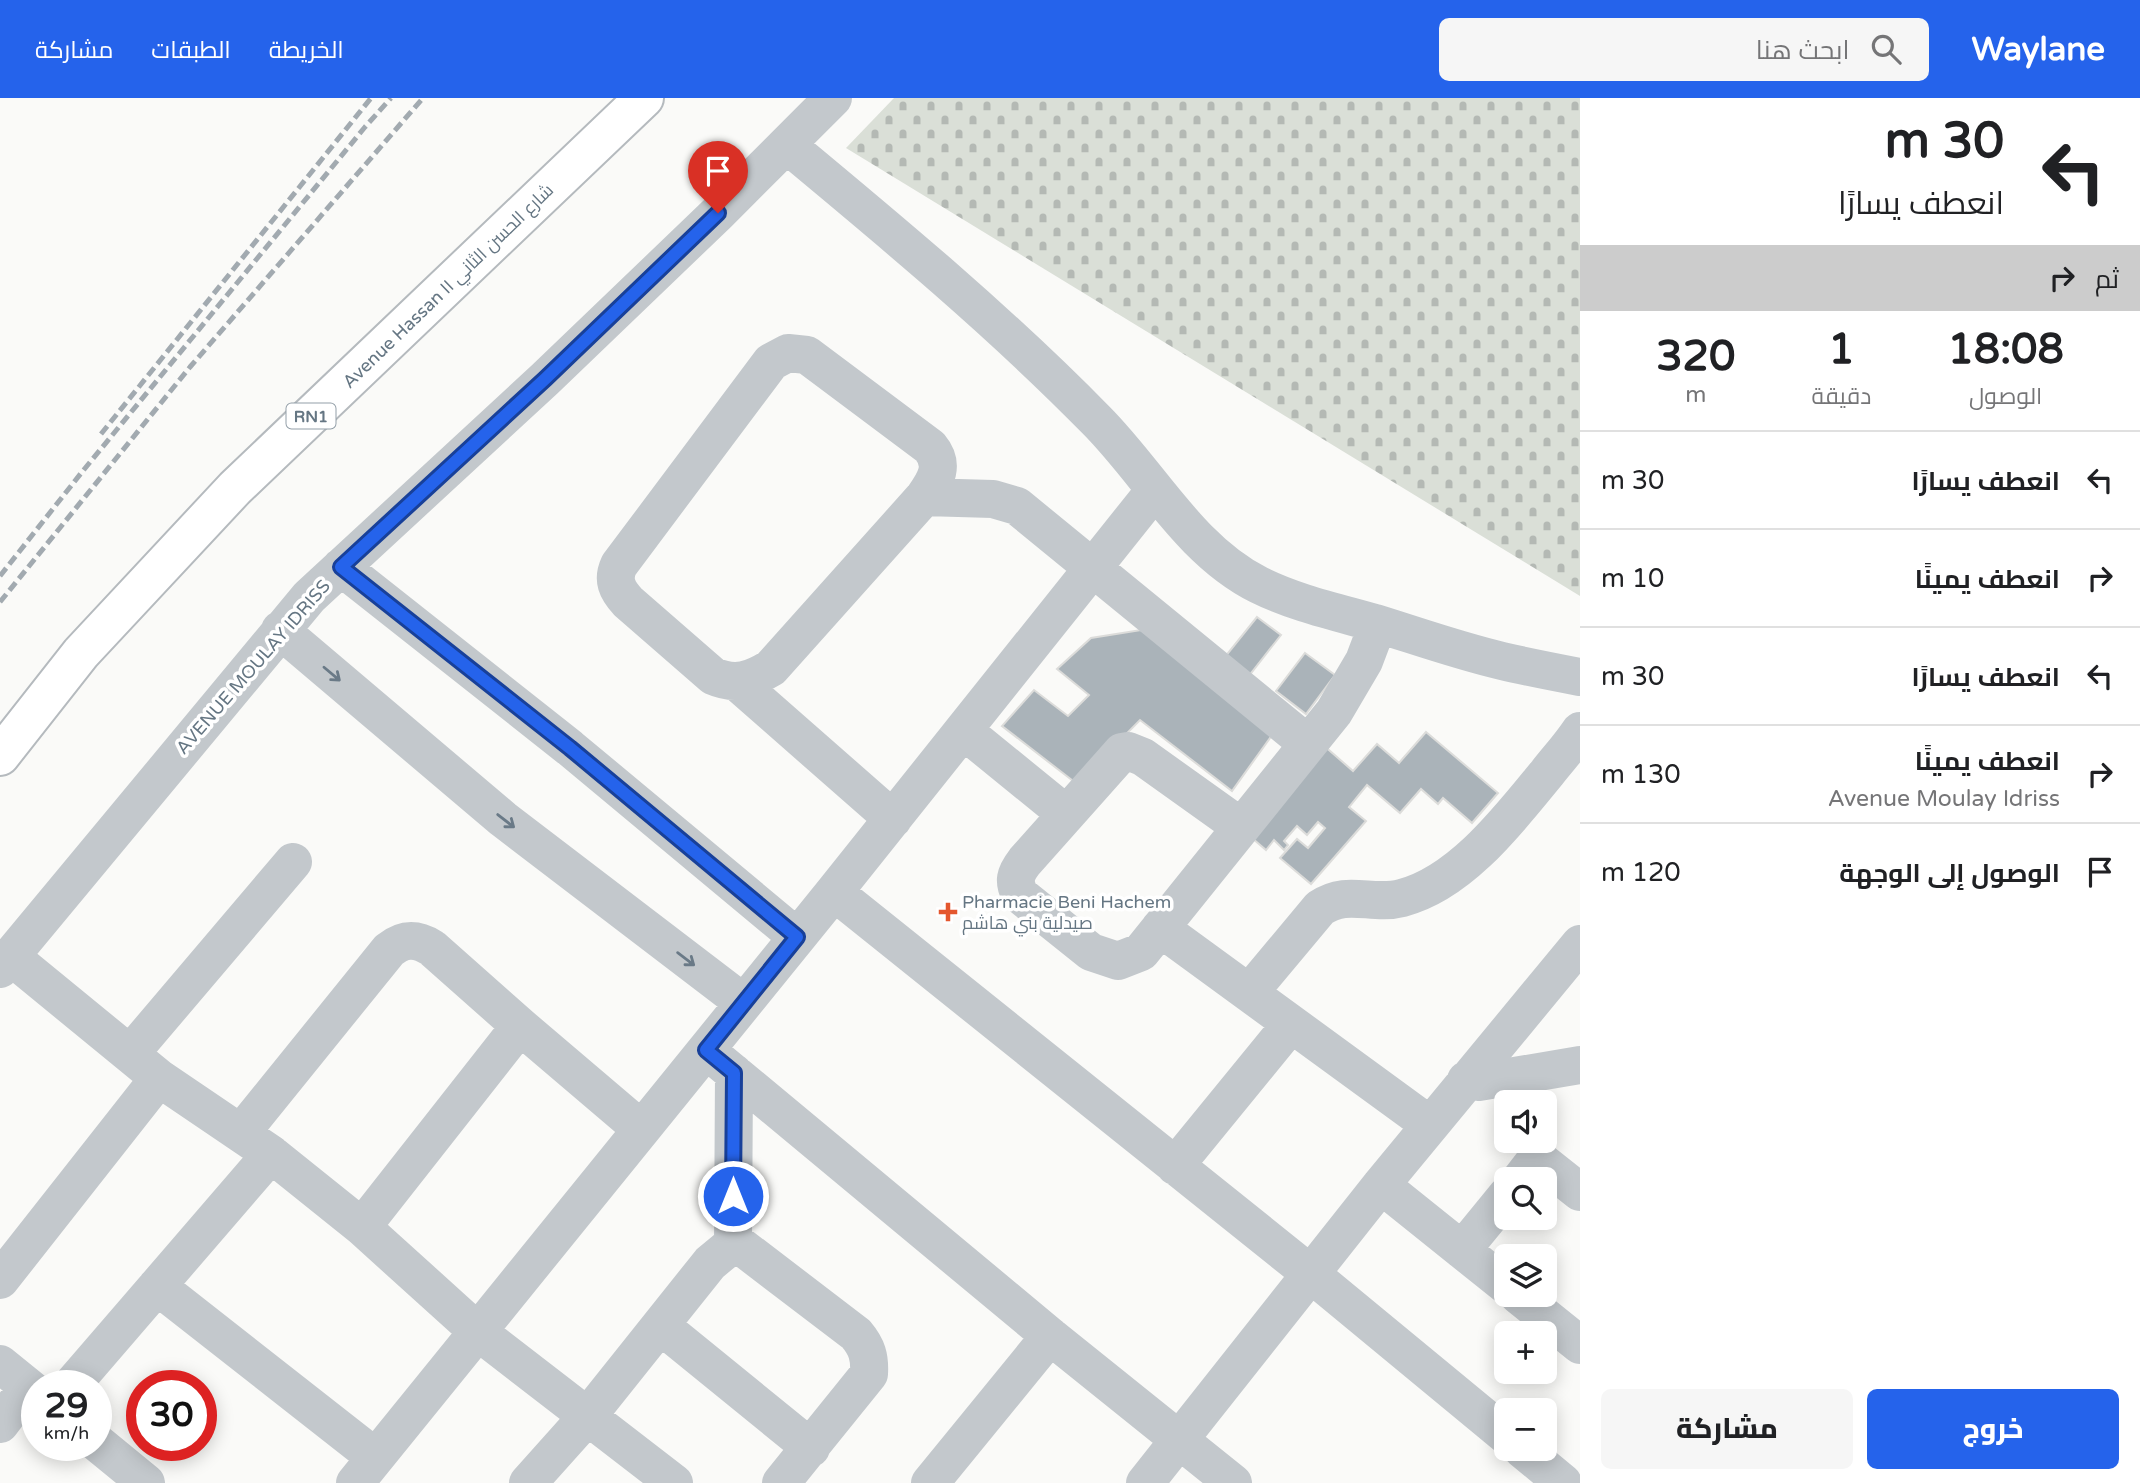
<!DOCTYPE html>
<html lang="ar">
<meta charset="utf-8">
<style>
:root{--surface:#fff;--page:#f6f6f6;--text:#202124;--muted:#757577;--line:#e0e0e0;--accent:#2563eb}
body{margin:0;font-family:"Varela Round",Cairo,sans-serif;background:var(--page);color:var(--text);direction:rtl;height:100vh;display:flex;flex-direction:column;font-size:26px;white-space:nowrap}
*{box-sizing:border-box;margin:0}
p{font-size:23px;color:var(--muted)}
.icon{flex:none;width:38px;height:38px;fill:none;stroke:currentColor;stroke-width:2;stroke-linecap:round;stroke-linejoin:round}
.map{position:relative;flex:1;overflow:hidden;direction:ltr}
.drawer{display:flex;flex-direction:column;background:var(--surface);width:560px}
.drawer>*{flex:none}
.top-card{background:#fff;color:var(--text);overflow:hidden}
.buttons{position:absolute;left:1494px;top:992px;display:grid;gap:14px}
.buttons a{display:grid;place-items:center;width:63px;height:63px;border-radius:10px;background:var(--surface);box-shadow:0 4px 18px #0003;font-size:35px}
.speed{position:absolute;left:21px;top:1272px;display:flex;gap:14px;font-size:35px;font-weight:700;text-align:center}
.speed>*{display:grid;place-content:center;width:91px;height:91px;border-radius:50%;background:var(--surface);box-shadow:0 4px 18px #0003;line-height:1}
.speed small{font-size:18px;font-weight:400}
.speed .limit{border:10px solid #d22;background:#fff;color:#111}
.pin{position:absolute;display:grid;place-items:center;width:60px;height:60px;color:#fff;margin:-72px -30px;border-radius:50% 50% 50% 0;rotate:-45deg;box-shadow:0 0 7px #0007}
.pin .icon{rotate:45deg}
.me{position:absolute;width:77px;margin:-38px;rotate:0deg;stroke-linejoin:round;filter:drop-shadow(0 0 5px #0008)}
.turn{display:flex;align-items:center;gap:24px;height:147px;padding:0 21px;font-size:32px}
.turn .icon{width:91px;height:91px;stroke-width:2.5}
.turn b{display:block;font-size:49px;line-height:60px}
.then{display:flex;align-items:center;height:66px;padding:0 21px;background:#0003;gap:14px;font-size:26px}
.eta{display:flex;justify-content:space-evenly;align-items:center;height:119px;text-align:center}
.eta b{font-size:42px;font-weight:800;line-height:49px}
.action{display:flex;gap:14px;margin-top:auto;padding:14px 21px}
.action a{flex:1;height:80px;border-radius:10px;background:var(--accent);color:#fff;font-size:28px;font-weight:800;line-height:80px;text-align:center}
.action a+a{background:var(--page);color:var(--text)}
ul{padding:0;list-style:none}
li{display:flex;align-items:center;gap:21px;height:98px;padding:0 21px;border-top:2px solid var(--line)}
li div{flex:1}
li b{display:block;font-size:26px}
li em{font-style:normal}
header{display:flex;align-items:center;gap:42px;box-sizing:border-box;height:98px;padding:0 35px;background:var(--accent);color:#fff}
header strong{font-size:33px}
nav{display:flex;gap:38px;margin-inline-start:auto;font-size:24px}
.search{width:490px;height:63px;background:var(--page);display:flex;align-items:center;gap:18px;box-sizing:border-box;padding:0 24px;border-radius:10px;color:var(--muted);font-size:26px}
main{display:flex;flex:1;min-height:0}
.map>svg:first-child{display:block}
</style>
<header>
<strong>Waylane</strong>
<div class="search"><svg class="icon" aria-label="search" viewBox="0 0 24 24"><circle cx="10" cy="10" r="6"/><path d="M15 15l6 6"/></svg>ابحث هنا</div>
<nav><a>الخريطة</a><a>الطبقات</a><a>مشاركة</a></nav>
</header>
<main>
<section class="drawer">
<div class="top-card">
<div class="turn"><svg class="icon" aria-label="left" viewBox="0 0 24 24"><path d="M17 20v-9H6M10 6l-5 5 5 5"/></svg><div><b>30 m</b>انعطف يسارًا</div></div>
<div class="then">ثم<svg class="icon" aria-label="right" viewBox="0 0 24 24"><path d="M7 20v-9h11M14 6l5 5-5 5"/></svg></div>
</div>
<div class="eta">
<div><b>18:08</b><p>الوصول</p></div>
<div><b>1</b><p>دقيقة</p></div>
<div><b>320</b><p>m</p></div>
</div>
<ul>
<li><svg class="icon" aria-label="left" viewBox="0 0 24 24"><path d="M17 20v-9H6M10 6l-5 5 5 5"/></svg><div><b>انعطف يسارًا</b></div><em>30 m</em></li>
<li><svg class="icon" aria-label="right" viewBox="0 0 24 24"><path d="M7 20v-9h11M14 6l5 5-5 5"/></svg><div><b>انعطف يمينًا</b></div><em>10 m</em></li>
<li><svg class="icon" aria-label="left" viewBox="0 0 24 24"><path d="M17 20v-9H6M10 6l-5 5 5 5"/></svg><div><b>انعطف يسارًا</b></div><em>30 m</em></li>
<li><svg class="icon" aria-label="right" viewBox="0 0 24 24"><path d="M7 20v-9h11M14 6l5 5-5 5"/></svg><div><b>انعطف يمينًا</b><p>Avenue Moulay Idriss</p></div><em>130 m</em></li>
<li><svg class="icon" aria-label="arrive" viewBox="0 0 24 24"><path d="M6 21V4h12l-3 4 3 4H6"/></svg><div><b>الوصول إلى الوجهة</b></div><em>120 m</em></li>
</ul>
<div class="action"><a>خروج</a><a>مشاركة</a></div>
</section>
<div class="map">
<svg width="1580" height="1385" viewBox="0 0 1580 1385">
<defs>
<pattern id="cemetery-stones" width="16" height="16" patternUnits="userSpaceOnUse" patternTransform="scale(1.75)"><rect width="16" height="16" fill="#dadfd7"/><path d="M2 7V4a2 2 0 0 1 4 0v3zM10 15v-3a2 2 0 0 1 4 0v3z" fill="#b4b9b4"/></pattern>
</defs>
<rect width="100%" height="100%" fill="#fafaf8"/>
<path fill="url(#cemetery-stones)" d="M894,0H1580V498L846,50Z"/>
<path fill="#aab3b9" stroke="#dcdcda" stroke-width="2" d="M1257,519L1281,537L1248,579L1224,560Z
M1141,532L1280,626L1232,693L1140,622L1077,686L1002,628L1034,592L1068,618L1089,597L1057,571L1091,540Z
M1305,555L1335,577L1306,616L1276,593Z
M1426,634L1498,695L1472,725L1443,700L1438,706L1421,691L1400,715L1367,687L1349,709L1366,723L1311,786L1280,760L1297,741L1308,750L1325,730L1318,724L1307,737L1297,728L1284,743L1288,747L1284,752L1274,742L1266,752L1246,735L1322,646L1353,673L1377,646L1399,665Z"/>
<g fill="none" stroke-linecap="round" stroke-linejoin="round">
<defs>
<path id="major" d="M0,658L81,555L235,390L644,0"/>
</defs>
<use href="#major" stroke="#b5babe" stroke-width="42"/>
<path stroke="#c3c8cc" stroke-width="38" d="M787,47C893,135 1000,224 1096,322C1150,376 1189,452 1259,487C1295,505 1336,514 1375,525C1417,538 1459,553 1502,563C1528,569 1554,574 1580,579
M924,399L771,570C751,582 736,588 713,578L628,504C617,492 612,482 619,467L771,264L788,255L807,257L930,349C945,367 936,382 924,399L993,401L1017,408L1308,646
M341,469L570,650L797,839
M280,532L503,721L744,905
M738,585L893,721
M964,633L1066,716
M1241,729L1143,659L1128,653L1122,654L1025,763C1015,776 1013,783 1020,797L1091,854L1118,863L1141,854L1334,614L1364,563L1378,526
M834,794L1312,1177L1507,1338
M1160,830L1430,1027
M10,858L159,980L271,1056L362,1129L477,1233L674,1385
M0,871L309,499L545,281L718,115L833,0
M1249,895L1320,810C1348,791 1371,808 1402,800C1461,785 1510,720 1547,675C1558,661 1570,648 1580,633
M706,952L1050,1238L1233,1385
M130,956L293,764
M1466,982L1479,984L1580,967
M241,1035L389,852C404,840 416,840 432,850L520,928L641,1031
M1175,1068L1291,926
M1520,1082L1537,1060L1580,1094
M1381,1087L1507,1188
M362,1129L520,928
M733,1146L734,975
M1462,1152L1507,1097
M0,1182L159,980
M157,1188L375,1359
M1518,1197L1580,1247
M661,1228L811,1350
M0,1266L37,1296
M71,1288L271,1056
M0,1326L28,1289
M96,1344L146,1385
M1522,1351L1563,1385
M355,1385L834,794L1155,392
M528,1385L587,1319L710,1165L733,1146L742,1149L856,1236C867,1249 870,1259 869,1276L781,1385
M930,1385L1050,1238
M1145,1385L1381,1087L1580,846"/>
<use href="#major" stroke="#fff" stroke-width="38"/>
<path stroke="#a2aab0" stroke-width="5" stroke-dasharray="10 5" stroke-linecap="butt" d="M101,336L371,0
M0,478L82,374L365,29L391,0
M0,504L190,269L423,0"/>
</g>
<defs><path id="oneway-shaft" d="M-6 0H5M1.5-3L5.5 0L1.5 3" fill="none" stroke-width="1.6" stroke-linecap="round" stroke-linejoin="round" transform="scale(1.75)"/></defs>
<g stroke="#6a7a87">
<use href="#oneway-shaft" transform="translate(332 576) rotate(40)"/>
<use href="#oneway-shaft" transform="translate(506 723) rotate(38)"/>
<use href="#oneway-shaft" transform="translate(686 861) rotate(37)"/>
</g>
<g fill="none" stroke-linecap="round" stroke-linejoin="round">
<defs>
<path id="route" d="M718,115L545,281L341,469L570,650L797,839L706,952L734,975L733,1098"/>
</defs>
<use href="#route" stroke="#184099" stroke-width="18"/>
<use href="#route" stroke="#2563eb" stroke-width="12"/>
</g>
<path fill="#e4572e" stroke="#fff" stroke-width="2.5" d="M944.5 803.5h7v7h7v7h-7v7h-7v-7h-7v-7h7z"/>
<g text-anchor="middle" stroke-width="7" stroke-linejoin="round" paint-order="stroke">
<rect fill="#fff" stroke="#939fa8" stroke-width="2" x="286.5" y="305.5" width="49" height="25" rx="5"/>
<g font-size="16" font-weight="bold" fill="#657683">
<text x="311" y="324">RN1</text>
</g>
<g font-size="18" fill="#657683" stroke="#fff">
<text transform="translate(448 188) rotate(-44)" y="6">Avenue Hassan II شارع الحسن الثاني</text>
<text transform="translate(253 569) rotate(-49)" y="6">AVENUE MOULAY IDRISS</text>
</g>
<g font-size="18" fill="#657683" stroke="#fff" text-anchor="start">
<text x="962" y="810">Pharmacie Beni Hachem<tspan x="962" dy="21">صيدلية بني هاشم</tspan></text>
</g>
</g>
</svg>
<div class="buttons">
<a><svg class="icon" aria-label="sound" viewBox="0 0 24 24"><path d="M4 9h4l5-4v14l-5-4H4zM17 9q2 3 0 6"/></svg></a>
<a><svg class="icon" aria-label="search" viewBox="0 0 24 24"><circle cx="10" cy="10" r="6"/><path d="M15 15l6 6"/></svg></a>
<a><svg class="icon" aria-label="layers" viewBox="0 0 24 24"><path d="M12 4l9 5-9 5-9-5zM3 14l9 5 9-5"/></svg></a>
<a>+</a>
<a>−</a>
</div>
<div class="speed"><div>29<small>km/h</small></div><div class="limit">30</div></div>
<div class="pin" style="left:718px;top:115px;background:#d93025"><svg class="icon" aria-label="arrive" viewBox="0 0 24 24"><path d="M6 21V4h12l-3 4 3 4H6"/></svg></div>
<svg class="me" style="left:733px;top:1098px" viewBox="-20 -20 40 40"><circle r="17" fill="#2563eb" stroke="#fff" stroke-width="3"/><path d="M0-11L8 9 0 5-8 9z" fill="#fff"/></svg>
</div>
</main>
